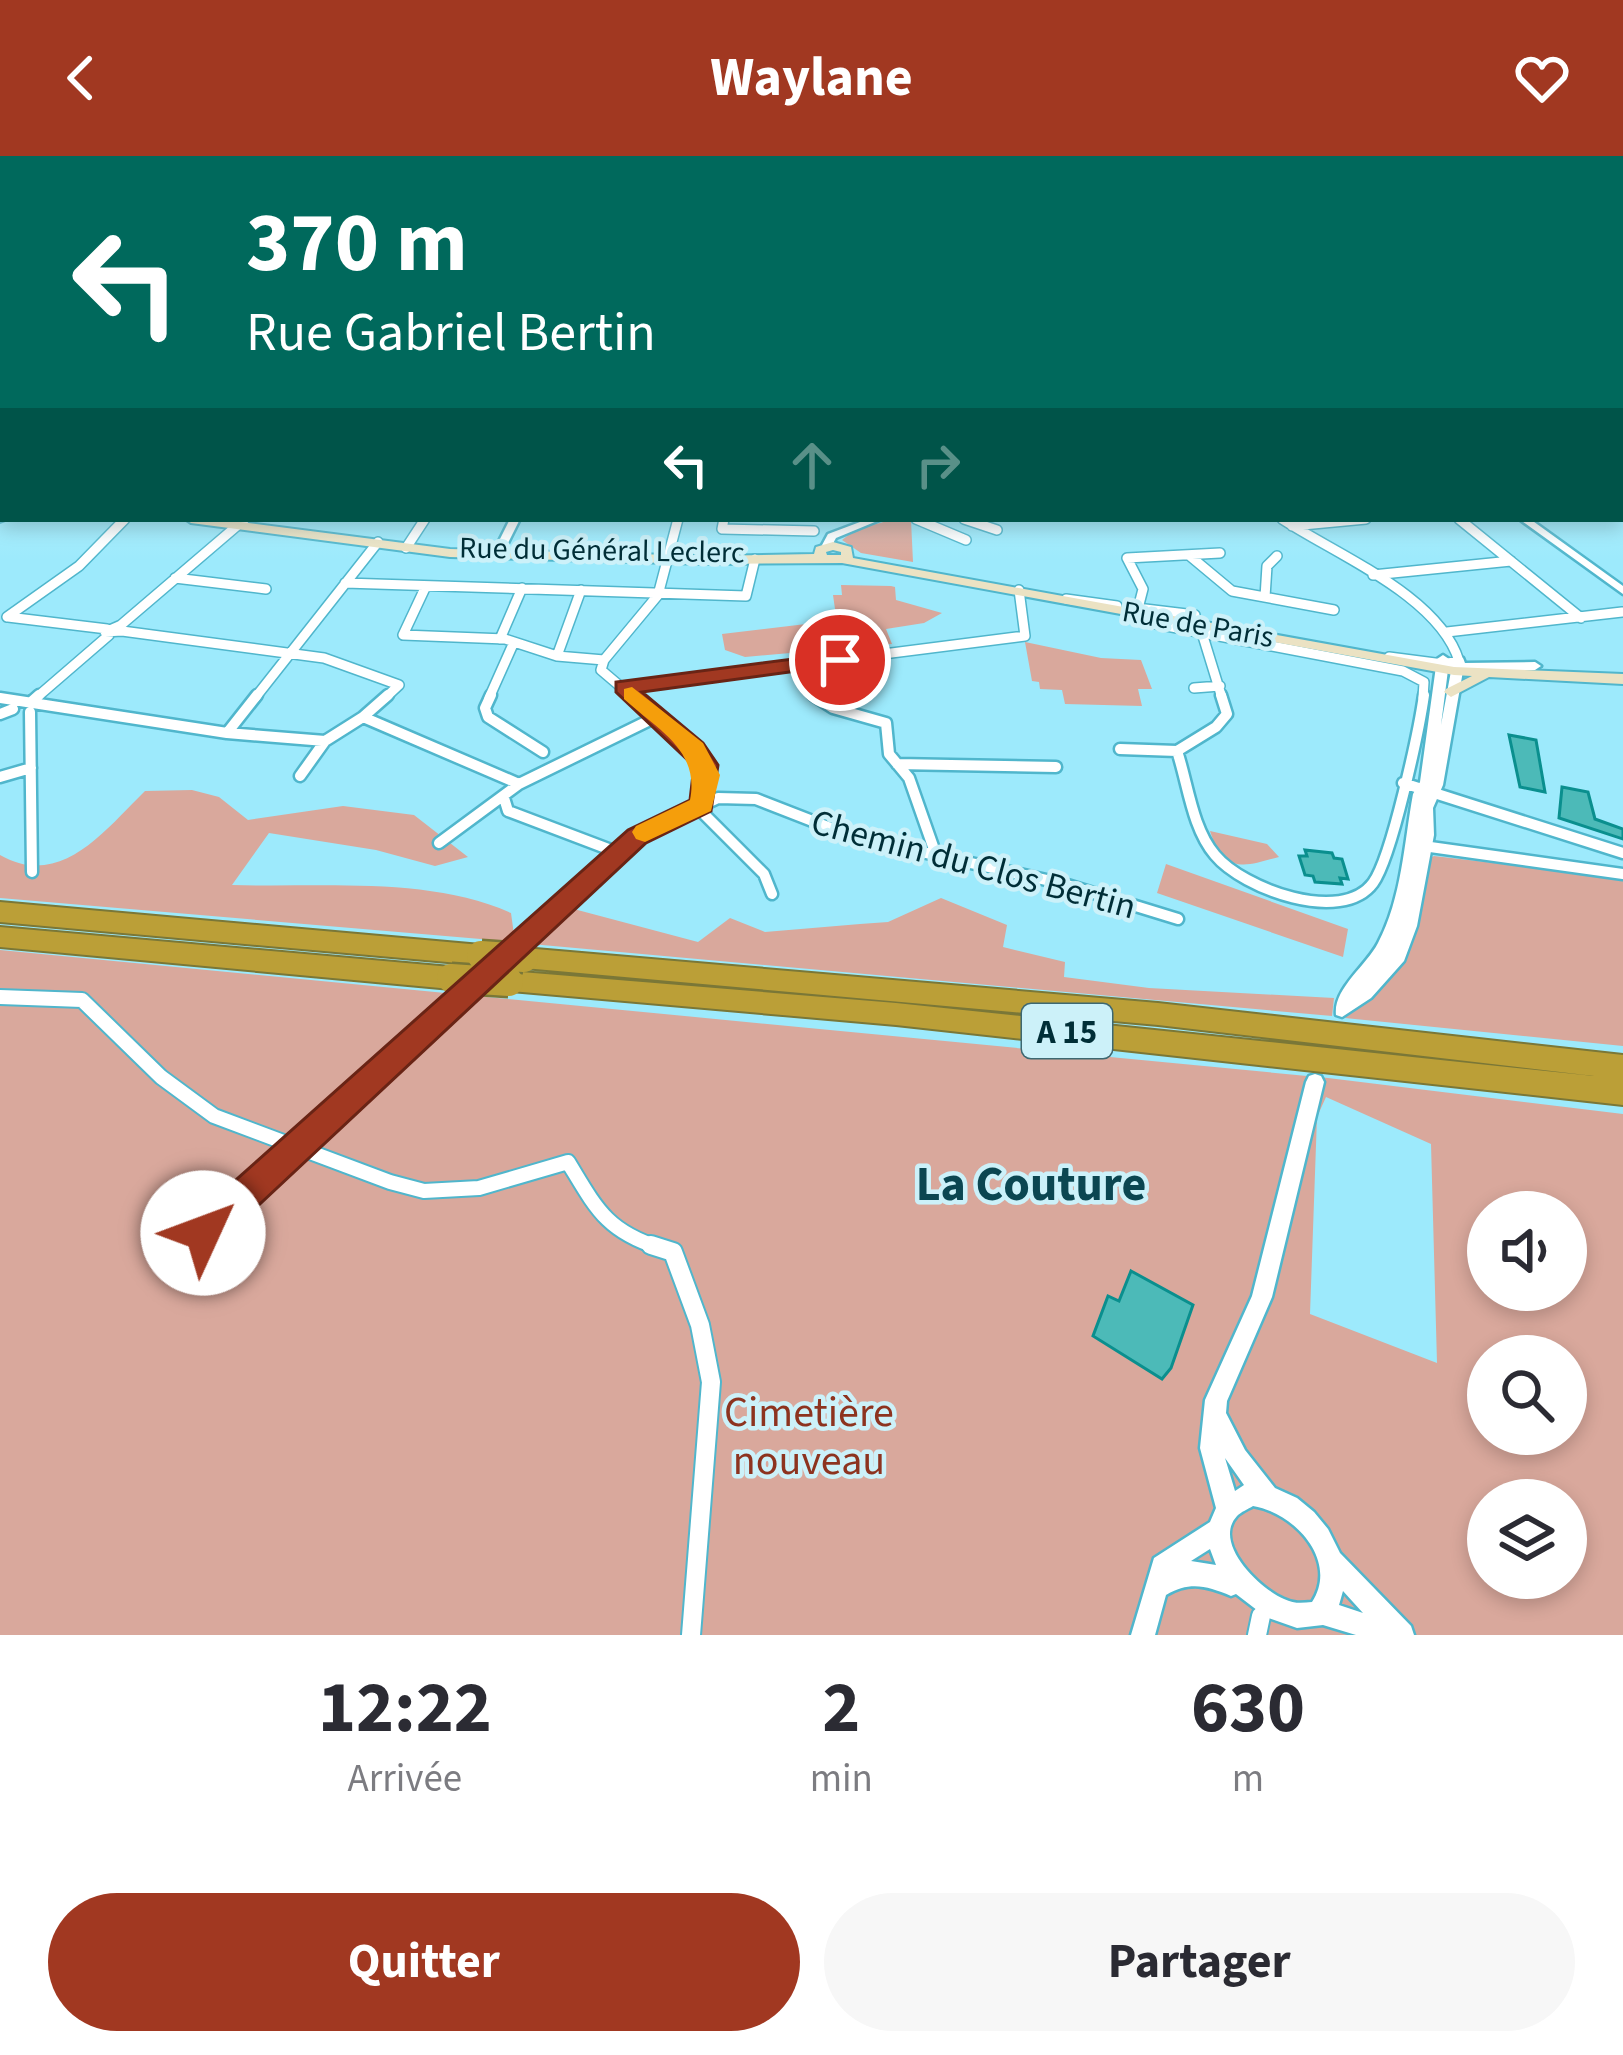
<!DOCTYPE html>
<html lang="fr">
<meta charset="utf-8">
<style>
:root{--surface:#fff;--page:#f7f7f7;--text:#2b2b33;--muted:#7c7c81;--accent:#a13821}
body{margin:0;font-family:"Source Sans 3",sans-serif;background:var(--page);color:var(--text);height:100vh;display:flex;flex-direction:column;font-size:45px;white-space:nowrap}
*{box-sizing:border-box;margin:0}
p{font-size:39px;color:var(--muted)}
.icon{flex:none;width:66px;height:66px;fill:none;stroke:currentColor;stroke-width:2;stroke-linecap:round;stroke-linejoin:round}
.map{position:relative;height:1479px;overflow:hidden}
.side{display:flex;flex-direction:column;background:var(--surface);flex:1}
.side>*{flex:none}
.top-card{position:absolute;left:0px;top:0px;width:1623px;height:366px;box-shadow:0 6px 18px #0003;background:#00695c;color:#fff;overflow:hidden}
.buttons{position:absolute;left:1467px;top:1035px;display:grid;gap:24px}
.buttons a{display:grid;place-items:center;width:120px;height:120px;border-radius:50%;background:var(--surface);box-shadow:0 6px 18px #0003;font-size:60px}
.pin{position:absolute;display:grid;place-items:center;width:102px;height:102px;color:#fff;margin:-51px;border:6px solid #fff;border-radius:50%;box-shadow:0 3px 12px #0007}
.me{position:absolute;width:132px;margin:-66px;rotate:47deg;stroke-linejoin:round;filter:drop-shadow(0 0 9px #0008)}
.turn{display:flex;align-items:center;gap:42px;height:252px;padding:0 48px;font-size:54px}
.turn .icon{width:156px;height:156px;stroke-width:2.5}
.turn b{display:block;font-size:84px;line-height:102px}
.lanes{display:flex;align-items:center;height:114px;padding:0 48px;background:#0003;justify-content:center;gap:60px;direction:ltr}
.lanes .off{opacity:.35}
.eta{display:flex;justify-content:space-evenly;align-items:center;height:204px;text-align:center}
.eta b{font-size:72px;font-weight:700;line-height:84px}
.cta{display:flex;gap:24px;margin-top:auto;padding:24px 48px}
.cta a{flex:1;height:138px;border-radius:72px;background:var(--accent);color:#fff;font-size:48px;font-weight:700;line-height:138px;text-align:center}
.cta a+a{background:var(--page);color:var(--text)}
header{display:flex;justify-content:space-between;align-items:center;height:156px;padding:0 48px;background:var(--accent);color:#fff;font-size:54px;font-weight:700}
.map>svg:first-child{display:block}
</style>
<header><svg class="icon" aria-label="back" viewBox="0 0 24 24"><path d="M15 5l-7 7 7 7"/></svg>Waylane<svg class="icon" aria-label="heart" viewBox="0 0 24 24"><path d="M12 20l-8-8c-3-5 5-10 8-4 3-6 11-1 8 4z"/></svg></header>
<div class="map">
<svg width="1623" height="1479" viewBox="0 0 1623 1479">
<rect width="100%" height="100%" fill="#9deafc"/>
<path fill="#d9a89c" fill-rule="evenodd" d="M894,363L911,364L913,406L861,397L842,384L855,374Z
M841,429L891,430L895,431L896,444L942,457L924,467L886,473L892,488L745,501L725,494L722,478L865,461L835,453L833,439H842Z
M1025,486L1101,502L1141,504L1152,533H1138L1142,550L1065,548L1062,534L1040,533L1039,526L1032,525Z
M192,634L219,641L248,664L343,650L414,659L468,701L435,710L376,694L269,677L232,729C321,732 428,720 511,757L515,786L0,742V699C61,734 105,674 145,635Z
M1210,675L1267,688L1279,701C1250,708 1225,722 1210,675Z
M1434,700L1623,722V890L1345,862L1403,807L1420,751L1428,703Z
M1166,708L1348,773L1343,801L1157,737Z
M941,742L1007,769L1003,791L1065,806L1064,821L1149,832L1334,842L1332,860L531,788L570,752L698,786L730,762L765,776L860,768L888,766Z
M0,794L1328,922L1623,958V1479H0ZM1326,941L1431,988L1437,1207L1310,1158L1317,961ZM1488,1056H1566V1134H1488ZM1488,1200H1566V1278H1488ZM1488,1344H1566V1422H1488Z"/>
<path fill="#4cbab8" stroke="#0a8f8e" stroke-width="3" d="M1509,579L1536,584L1545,636L1520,631Z
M1562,631L1588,636L1595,663L1623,673V683L1559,662Z
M1305,694L1332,697L1334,702L1342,703L1348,723L1340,722L1342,728L1315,726L1313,720L1305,719L1299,700H1307Z
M1131,1115L1193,1149L1171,1212L1162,1223L1093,1180L1108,1140L1119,1145Z"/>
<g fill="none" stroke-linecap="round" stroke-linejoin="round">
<defs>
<path id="minor-far3" d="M724,363L722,373L814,375
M916,363L966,384
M964,363L997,374
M1282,363C1337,399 1439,440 1459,505L1443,508L1389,501
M1459,363L1581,462
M1292,370L1366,363
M406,392L425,363
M1220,397L1127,402L1143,433L1135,464L1403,515L1424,526L1423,542
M1190,400L1232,435L1334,454
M1373,419L1511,405
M175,422L266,433
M345,427L746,440L755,403
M426,430L403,479L505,483L557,500L604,504
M1265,441L1267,410L1277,400
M1066,443L1117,450
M1137,452L1195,459
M7,461L79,410L125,363
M8,461L107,473
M121,469L122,475L105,476Z
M121,469L245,363
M122,475L324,502L399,529L385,542
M1447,476L1622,456
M1202,477L1222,542
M500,483L522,432
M557,500L581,434
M800,509L816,542
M624,531L1025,480L1019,434
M1194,532L1220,530
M36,542L109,479
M255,542L378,386
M489,542L514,486
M634,542L601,514L604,504L658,439L678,363"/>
<path id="minor-far2" d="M388,539L363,561L519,628
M491,539L485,552L488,561L543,596
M631,539L695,593L706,609L701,655L764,718L772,738
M813,539L833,552L886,567L889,598L909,622L936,699
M1221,539L1227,558L1216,571L1177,595C1188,628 1192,672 1215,699C1243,733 1342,769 1373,727C1392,701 1419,574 1424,539
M0,542L227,577L325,585L363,561
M30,547L39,539
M30,556L32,716
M0,558L13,553
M227,577L257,539
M1120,593L1177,595
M897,608L1056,611
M300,620L325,585
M0,621L31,612
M1403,627L1623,697
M504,642L508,655L619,697
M439,687L519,628L658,560
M1416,689L1623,718
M523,785L637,681L718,642L756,643L851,680L1064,728L1178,763"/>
<path id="minor-far1" d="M512,795L527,782
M0,841L82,844L161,921L214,960L390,1026L424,1035L479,1032L568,1006C596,1052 606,1075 660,1092
M203,1077L474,829"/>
<path id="minor" d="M651,1089L673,1096L700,1169L711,1226L691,1479
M1257,1479L1261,1460"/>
<path id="tertiary" d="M0,218H3V223H0Z
M510,363H520L501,401H493L492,399Z
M868,363H882L836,382L830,393L821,391L828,378Z
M1519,363H1530L1623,430V438Z
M1443,499L1449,503L1448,508L1459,501L1463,502L1465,507L1535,506L1541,510L1535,514L1463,515L1443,629L1433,652L1434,679L1417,770L1404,805L1371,842L1342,861L1336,859C1333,833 1366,810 1378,787C1402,742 1404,687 1413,638L1420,626L1437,503ZM1448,514L1451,515L1441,569Z
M1315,918L1321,920L1324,926L1272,1141L1227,1245L1226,1257L1245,1294L1275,1332L1297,1342L1314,1356L1328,1373L1340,1397L1411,1470L1414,1479H1356L1323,1469L1297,1472L1266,1461L1236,1438L1231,1440C1207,1430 1190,1425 1166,1439L1155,1479H1131L1154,1402L1210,1366L1216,1352L1200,1292L1205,1244L1252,1140L1306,926L1309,920ZM1225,1302L1244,1329L1235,1335ZM1253,1350C1295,1357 1339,1405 1312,1446C1302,1447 1294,1448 1284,1443C1260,1433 1212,1387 1237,1360C1241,1356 1248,1353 1253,1350ZM1210,1393L1216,1409L1191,1405ZM1343,1435L1363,1457L1339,1449Z"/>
<path id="secondary" d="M1620,197H1623V202H1620Z
M0,358H3V363H8L0,366Z
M185,363H218L450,393L707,400L814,398L816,391L833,386L851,391L853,402L1454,511L1623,518V528L1489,521L1451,541L1444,536L1446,533L1472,520L1454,519L842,407L707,408L450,401L191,367ZM833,394L841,396V399H827L826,396Z"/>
<path id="motorway" d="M1620,267L1623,268V277L1620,276Z
M0,746L481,789L490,792L494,799L490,806L481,809L0,766Z
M0,771L451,811L460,814L464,822L460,830L451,833L0,791Z
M524,792L1158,847L1623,899V949L896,869L500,834L496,826L500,818L509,815L896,847L1594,920L1158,869L524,812L515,809L511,802L515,795Z"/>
</defs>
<use href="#minor-far3" stroke="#50b6cc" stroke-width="12"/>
<use href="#minor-far2" stroke="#50b6cc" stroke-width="15"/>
<use href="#minor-far1" stroke="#50b6cc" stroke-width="18"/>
<use href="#minor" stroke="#50b6cc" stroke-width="22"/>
<use href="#tertiary" stroke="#50b6cc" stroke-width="5"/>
<use href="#secondary" stroke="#50b6cc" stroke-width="4"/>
<use href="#motorway" stroke="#7a7737" stroke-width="4"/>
<use href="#minor-far3" stroke="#fff" stroke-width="9"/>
<use href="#minor-far2" stroke="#fff" stroke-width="10"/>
<use href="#minor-far1" stroke="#fff" stroke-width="14"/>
<use href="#minor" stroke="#fff" stroke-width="18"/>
<use href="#tertiary" fill="#fff" fill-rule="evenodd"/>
<use href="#secondary" fill="#ebe2c3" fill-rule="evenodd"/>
<use href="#motorway" fill="#bb9f37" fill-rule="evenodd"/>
<defs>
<path id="motorway-bridge" d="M481,799L524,802
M451,822L509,826"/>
</defs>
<use href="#motorway-bridge" stroke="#7a7737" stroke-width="33" stroke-linecap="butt"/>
<use href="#motorway-bridge" stroke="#bb9f37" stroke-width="28"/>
</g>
<linearGradient id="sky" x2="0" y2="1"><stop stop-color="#72bae2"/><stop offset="0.49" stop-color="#d3f6fe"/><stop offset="1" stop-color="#d3f6fe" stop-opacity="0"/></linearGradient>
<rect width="1623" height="404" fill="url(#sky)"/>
<path fill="#a13821" stroke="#692415" stroke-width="3" d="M840,497L851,504L848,508L642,536L703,587L718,609L711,655L646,687L216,1089L203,1094L191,1089L186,1077L191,1064L628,674L690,644L694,610L616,536V526Z"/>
<path fill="#f59e0b" d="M632,531L703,587L720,619L711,655L645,686L636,683L632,676L636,670L690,644C700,594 658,574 624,543V533Z"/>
<g text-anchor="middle" stroke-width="9" stroke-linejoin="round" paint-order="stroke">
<g font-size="30" fill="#002e37" stroke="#ccf1f9">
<text transform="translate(602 394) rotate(1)" y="10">Rue du Général Leclerc</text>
<text transform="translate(1198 468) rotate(10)" y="10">Rue de Paris</text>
</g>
<rect fill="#ccf1f9" stroke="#3d6871" stroke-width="3" x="1022" y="848" width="90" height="54" rx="9"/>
<g font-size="33" font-weight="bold" fill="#002e37">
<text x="1067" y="887">A 15</text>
</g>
<g font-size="36" fill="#002e37" stroke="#ccf1f9">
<text transform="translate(974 707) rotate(15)" y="13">Chemin du Clos Bertin</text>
</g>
<g font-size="42" fill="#8d331f" stroke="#ccf1f9">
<text x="809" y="1270">Cimetière<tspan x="809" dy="48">nouveau</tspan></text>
</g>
<g font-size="48" font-weight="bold" fill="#0b4651" stroke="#ccf1f9">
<text x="1031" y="1044">La Couture</text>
</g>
</g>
</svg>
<div class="buttons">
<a><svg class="icon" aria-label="sound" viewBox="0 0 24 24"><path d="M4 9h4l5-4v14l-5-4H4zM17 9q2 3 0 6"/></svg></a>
<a><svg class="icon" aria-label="search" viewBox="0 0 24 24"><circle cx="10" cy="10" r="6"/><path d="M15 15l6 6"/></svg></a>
<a><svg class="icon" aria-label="layers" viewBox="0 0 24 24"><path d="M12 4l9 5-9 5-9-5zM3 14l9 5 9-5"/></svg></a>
</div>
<div class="pin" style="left:840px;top:504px;background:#d93025"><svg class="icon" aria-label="arrive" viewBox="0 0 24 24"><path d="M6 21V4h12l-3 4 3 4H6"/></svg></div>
<svg class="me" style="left:203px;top:1077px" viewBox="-20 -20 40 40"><circle r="19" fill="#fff"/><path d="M0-13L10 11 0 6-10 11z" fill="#a13821"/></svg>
<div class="top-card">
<div class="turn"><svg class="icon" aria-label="left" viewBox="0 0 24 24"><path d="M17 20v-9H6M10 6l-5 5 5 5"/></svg><div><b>370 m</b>Rue Gabriel Bertin</div></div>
<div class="lanes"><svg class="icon" aria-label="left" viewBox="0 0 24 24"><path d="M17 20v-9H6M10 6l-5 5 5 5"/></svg><svg class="icon off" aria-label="ahead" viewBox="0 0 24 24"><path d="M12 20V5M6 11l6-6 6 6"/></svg><svg class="icon off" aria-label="right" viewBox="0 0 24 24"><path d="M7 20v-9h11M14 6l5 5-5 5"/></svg></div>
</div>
</div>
<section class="side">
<div class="eta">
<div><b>12:22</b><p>Arrivée</p></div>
<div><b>2</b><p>min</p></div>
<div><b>630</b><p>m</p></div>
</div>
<div class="cta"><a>Quitter</a><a>Partager</a></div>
</section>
